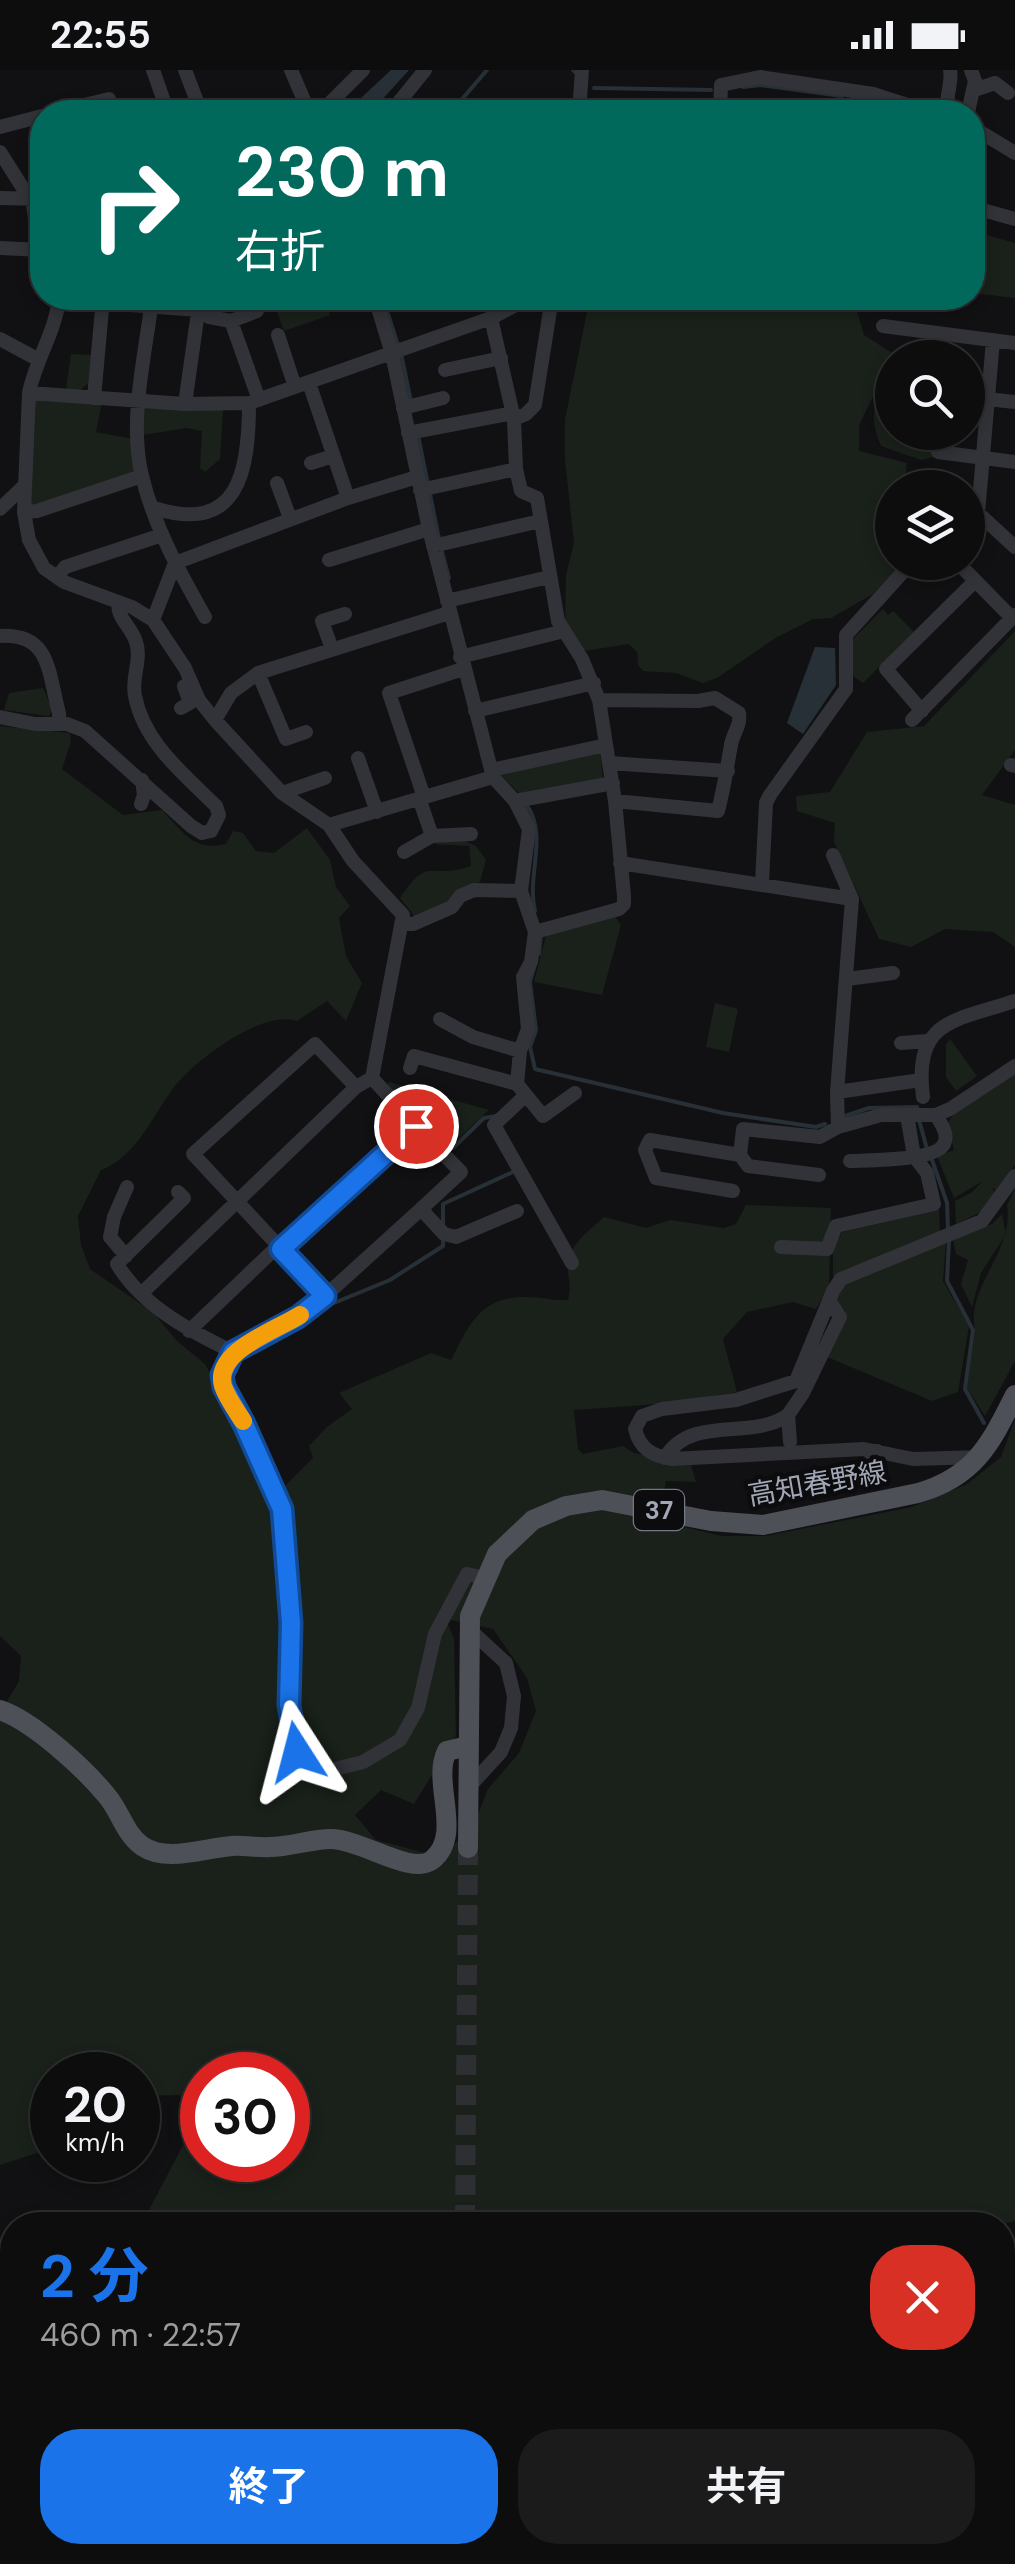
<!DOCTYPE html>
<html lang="ja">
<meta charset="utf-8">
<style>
:root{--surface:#0d0d0e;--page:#1b1b1c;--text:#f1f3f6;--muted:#9a9c9e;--line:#2d2d2e;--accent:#1a73e8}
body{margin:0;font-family:"DM Sans","Noto Sans JP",sans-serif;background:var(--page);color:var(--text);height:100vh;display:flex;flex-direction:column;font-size:38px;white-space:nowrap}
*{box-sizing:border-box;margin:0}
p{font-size:32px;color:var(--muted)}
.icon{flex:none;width:55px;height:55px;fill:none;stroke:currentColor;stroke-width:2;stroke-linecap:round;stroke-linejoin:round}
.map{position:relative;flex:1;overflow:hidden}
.sheet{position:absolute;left:0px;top:2142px;width:1015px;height:352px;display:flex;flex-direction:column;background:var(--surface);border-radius:40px 40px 0 0;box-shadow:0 5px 15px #0003,0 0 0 2px var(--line)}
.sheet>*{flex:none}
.hud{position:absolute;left:30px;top:30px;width:955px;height:210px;border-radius:40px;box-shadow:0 5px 15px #0003,0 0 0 2px var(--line);background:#00695c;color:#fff;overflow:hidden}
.controls{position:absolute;left:875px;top:270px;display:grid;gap:20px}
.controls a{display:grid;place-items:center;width:110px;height:110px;border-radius:50%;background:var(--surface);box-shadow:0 5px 15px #0003,0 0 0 2px var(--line);font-size:50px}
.speed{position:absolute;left:30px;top:1982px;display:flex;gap:20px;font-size:50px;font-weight:700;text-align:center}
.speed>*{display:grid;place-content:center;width:130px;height:130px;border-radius:50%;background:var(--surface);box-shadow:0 5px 15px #0003,0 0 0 2px var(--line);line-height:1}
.speed small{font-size:25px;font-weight:400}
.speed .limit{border:15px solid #d22;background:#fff;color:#111}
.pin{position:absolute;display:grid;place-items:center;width:85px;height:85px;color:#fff;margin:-42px;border:5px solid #fff;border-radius:50%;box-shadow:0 2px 10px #0007}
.me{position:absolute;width:110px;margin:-55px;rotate:351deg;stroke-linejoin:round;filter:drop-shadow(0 0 8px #0008)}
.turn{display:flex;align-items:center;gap:35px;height:210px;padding:0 40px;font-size:45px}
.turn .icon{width:130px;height:130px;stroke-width:2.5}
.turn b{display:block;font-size:70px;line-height:85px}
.round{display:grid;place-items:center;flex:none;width:105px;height:105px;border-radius:40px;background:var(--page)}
.summary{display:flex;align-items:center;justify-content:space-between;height:170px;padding:0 40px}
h1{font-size:60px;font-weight:700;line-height:75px;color:var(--accent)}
.button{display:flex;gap:20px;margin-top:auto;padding:20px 40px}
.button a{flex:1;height:115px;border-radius:40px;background:var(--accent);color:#fff;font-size:40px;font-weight:700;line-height:115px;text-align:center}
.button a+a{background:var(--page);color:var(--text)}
.status{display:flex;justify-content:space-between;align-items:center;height:70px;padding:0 50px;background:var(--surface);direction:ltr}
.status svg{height:28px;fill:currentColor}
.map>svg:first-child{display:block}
</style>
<div class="status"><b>22:55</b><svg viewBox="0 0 49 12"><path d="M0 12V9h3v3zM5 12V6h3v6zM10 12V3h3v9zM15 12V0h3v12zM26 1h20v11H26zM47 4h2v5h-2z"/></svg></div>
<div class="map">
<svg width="1015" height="2494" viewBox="0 0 1015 2494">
<rect width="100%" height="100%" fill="#111113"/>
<path fill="#19211a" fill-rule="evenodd" d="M972,161L1015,173V228L973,223Z
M272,228H324L330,245L284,261Z
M590,228L614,234L616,228H853L864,265L894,284L859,355V381L907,393L904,417L892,418V492L903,493L873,524L831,548L813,549L777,567L717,608L703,613L676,603L643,601L638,595L637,582L629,574L585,581L565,550L566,505L574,473L565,390V349Z
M71,284L92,285L90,312L80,320L66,319Z
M892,297V362L941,363L933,387L921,390L881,376C867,343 875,327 892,297Z
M34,328L102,332L96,362L133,369L136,404L30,437Z
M144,336L223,340L220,389L205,402L200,398L202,361L187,358L143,365Z
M883,539L888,545L893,541L914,562L863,613L852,605L849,573Z
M1015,561V680L982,725L1015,735V877L993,862L945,859L911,877L879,869L834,772L835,753L797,741L796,726L830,722L867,662L924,656Z
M43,618L52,639L49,646L4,640L9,623Z
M0,656L70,663L71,672L62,699L123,745L162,740C183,762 194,782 226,774L233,761L243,763L256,781L274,783L307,758L330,790L336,817L350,836L339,848L346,886L362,913L346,951L327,931L297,951C262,939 192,992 172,1020C152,1047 135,1088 101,1100L78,1146L81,1175L90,1199L154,1243L177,1271L205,1294L239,1354L272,1429L313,1388L309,1376L327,1357L352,1339L339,1323L431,1283L451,1290C469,1255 480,1226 527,1227C541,1227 554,1231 568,1230C572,1213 567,1209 568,1195C570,1173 589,1161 604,1147L646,1158L670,1150L724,1158L736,1154L746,1135L831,1138L829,1216L816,1239L793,1232L747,1242L723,1269L737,1322L659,1334L574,1340L578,1379L583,1384L623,1376L634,1383L691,1395L696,1412L666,1411L659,1451L722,1466H765L912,1437L967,1414L1001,1387L1015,1349V2151L997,2155H141L191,2060L180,2025L138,2026V2005H52V2078L0,2095V1630L6,1633L19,1611L21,1586L0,1566ZM446,1549L493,1559L527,1608L536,1641L519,1683L488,1719L473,1757L442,1785L437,1786L376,1770L355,1745L381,1720L414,1734L456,1666L454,1569ZM202,2005H288V2090H202Z
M600,681L603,711L522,726L499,703Z
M461,769L476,776L486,790L480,812L454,822L449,833L415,847L400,828C430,783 429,811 471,796L469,776L431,774Z
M614,845L621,855L602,925L534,912L546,865Z
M715,933L738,939L729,982L706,977Z
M950,969L977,1006L956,1021L946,1007V974Z
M1015,1003V1095L997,1121L991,1117L995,1122L983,1141L956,1154L955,1131L971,1123L983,1111L954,1128L937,1086L954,1080L948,1053L955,1042Z
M389,1012L489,1040L449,1077L387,1015Z
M1015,1119V1291L985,1346L967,1318L975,1259C965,1219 1015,1180 1007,1135Z
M939,1139L940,1162L833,1207V1180L842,1162Z
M1002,1144L1006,1164L981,1203L972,1237L961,1214L968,1190L956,1184L953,1169L992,1154Z
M946,1171L943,1211L969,1256L958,1322L932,1331L827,1287L836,1271L845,1241L836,1229L846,1213Z
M12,2202V2482H1002L1003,2255L1015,2251V2494H0V2211Z"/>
<path fill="#273037" d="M391,0H409L371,42H346Z
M815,577L835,578L836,615L803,664L787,653Z"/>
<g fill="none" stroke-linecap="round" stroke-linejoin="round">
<path stroke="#273037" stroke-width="4" d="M573,0L575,2
M743,17L760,15L842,26
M594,18L711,20
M451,42L487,0
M383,228L402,288L411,332
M418,365L428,415
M430,424L439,469
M441,478L449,508
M526,734C549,766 526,805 535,841
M539,884L541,864
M534,898L530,912L536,960L530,977L535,999L723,1043L816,1057L825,1054
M845,1046L869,1038L917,1037L918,1040
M919,1050L927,1079
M453,1078L484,1048L496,1046
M931,1087L947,1133L948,1160
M443,1154V1134L515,1101
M949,1170L947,1211L973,1260L965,1319L984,1353
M334,1233L390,1210L443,1176V1169"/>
<path stroke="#273037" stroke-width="20" d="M1002,2316L1015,2310
M263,2494L310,2482"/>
<path stroke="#2e2f33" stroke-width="20" stroke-dasharray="20 10" stroke-linecap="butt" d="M465,2155L468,1778"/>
<path stroke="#323338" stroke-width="14" d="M153,0L166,37
M185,0L201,42
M291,0L309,42
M950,0C953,15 943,29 950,42
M974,20L995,13L1008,23
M56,42L109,29
M321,42L363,0
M391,42L425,0
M579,42L582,0
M720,42L721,15L760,7L873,24L929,42
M968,42L975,11L971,0
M0,57L42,46
M972,57L1015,83
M0,82L33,134L38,170L42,176
M0,128L42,129
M972,137L1015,149
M0,178L42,180
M59,228C56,261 35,291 29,323L24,442L29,470L44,498L64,512L132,537L153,550L185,598L199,630L215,650L282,723L329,755L353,791L403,845L372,1008L356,1017L142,1223
M103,233L199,240L209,247L231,251L259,330
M151,237C144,291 129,353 142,406C154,456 180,503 205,547
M491,248L514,349L516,399L521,421L537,428L558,551L582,589L599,630L615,731L624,826V834L619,839L535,862
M231,251L257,241L252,228
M883,256L1015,273
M278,265L295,317
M0,269L39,290
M993,270L978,443L1015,477
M445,300L501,288
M309,313L348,428
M29,323L185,334L249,333L491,248L529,228
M968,327L1015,332
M94,328L103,228
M185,334L200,228
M403,338L443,328
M514,349L526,344L535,335L552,228
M408,363L513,343
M938,382L1015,392
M311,393L333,386
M277,413L290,448
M420,420L516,399
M154,438C239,465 249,401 249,333
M0,439L25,415
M24,442L37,441L142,406
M433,476L540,451
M329,490L429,459
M957,492L1012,548
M57,507L65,497L162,465
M447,531L549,507
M153,550L175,493L348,428L417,407
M0,566C51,563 48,603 59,643V654
M332,579L322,551L345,544
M460,587L564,561
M258,603L286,669L306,662
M599,630L698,631L715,628L739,643C741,657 733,662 731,675C727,697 724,718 718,741L615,731
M181,638L190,633L184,616
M475,641L594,613
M922,641L886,599L974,512
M0,647L35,654H67L85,661L191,756L202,763L211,761L219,745L216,736C184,704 144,673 135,626C131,608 142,590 136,572C132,557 115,547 119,532
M215,650L231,623L258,603L449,543
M912,650L1015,545
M358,688L377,742
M609,693L728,701
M1011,695L1015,696
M491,700L606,675
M493,707L515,731L529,759L521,821L535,862L531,892L523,907L528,959L520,981L517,1014
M282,723L325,708
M424,727L389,623L463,599
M515,731L613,713
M141,734L144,725L142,710
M329,755L493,707L429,459L392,284L375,228
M432,766L471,764
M404,782L432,766L419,728
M833,785L852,829
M620,793L852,829L837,1022L838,1057
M762,813L766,733L770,725L846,619V565L912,492
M401,854H413L452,837L460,826L474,820L521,821
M847,909L893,903
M440,949L473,967L520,981
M901,973L927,971
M410,998L414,986L517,1014L543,1046L575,1023
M356,1017L315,974L193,1084L325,1226L421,1139
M837,1022L921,1010
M526,1025L494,1055L572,1193
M923,1027C913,949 955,951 1015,931
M416,1056L461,1102L421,1139L444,1164L456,1167L517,1141
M740,1085L743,1059L820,1067L838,1057L881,1045H936L950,1039L1015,996
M850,1091C869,1090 936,1091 944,1074C949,1064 941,1054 936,1045
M733,1121L656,1108L645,1080L650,1070L740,1085L748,1096L819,1105
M178,1122L184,1128L117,1194C142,1236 190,1261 233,1282L298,1247L325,1226
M781,1177L827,1179L836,1156L934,1134L927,1103L914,1086L907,1045
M281,1179L416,1056L372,1008
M126,1186L110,1167L114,1147L127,1117
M189,1261L278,1176
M233,1282L222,1305L224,1317L244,1354L282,1439L291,1553L288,1611L291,1658L297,1681L315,1704L363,1692L400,1670L418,1638L435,1564L467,1504L485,1508
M790,1372L788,1345L803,1323L840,1247L829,1230
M980,1387L913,1389L864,1379L672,1389C652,1386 640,1379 635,1359L642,1346L662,1339L736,1330L796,1311L833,1221L841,1209L982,1151L1015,1106
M665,1388C690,1344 752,1371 788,1345
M798,1410L861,1403L877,1381
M469,1717L501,1682L511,1658L514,1626L506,1593L469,1559
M1002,2245L1015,2241"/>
<path stroke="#4e5057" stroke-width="20" d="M0,1640C33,1651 85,1699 107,1726C120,1741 125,1764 142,1776C167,1793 204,1778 232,1776C245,1775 257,1778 270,1777C290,1777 311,1769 331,1769C361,1769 412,1806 432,1790C464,1765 431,1712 447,1681L468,1676
M468,1778L470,1546L497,1484L533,1450L566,1436L602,1430L711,1451L763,1455L918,1423C974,1407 990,1375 1015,1325
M0,2370L12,2366
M0,2416L12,2413"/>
</g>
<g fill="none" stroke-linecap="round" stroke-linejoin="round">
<defs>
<path id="route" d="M297,1682L289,1635L291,1553L282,1439L244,1354L224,1317L222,1305L233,1282L298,1247L325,1226L281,1179L416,1056"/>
</defs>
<use href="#route" stroke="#114b97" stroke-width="25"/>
<use href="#route" stroke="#1a73e8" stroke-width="18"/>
<path stroke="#f59e0b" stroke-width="18" d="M243,1351C236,1340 227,1328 223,1316C213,1281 277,1260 300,1245"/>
</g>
<g text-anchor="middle" stroke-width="9" stroke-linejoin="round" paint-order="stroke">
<rect fill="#0c0c0e" stroke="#747883" stroke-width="2.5" x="634" y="1420" width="50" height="40" rx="8"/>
<g font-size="25" font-weight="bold" fill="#a1a7b5">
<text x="659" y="1449">37</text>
</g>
<g font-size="28" fill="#a1a7b5" stroke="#0c0c0e">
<text transform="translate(817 1413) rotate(-10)" y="10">高知春野線</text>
</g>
</g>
</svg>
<div class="controls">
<a><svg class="icon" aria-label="search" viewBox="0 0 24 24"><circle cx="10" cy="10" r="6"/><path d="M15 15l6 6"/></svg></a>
<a><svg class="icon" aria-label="layers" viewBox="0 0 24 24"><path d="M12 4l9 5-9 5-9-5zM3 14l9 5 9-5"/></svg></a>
</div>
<div class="speed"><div>20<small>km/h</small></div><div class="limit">30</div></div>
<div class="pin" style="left:416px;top:1056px;background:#d93025"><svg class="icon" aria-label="arrive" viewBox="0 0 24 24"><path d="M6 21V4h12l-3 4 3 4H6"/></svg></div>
<svg class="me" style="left:297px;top:1682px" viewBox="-20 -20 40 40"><path d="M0-17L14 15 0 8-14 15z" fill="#1a73e8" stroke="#fff" stroke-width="4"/></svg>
<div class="hud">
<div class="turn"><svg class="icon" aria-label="right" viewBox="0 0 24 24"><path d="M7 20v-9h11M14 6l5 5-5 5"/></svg><div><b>230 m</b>右折</div></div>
</div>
<section class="sheet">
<div class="summary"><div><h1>2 分</h1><p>460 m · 22:57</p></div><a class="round" style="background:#d93025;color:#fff"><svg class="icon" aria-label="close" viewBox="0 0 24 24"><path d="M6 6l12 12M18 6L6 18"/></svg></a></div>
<div class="button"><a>終了</a><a>共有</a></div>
</section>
</div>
